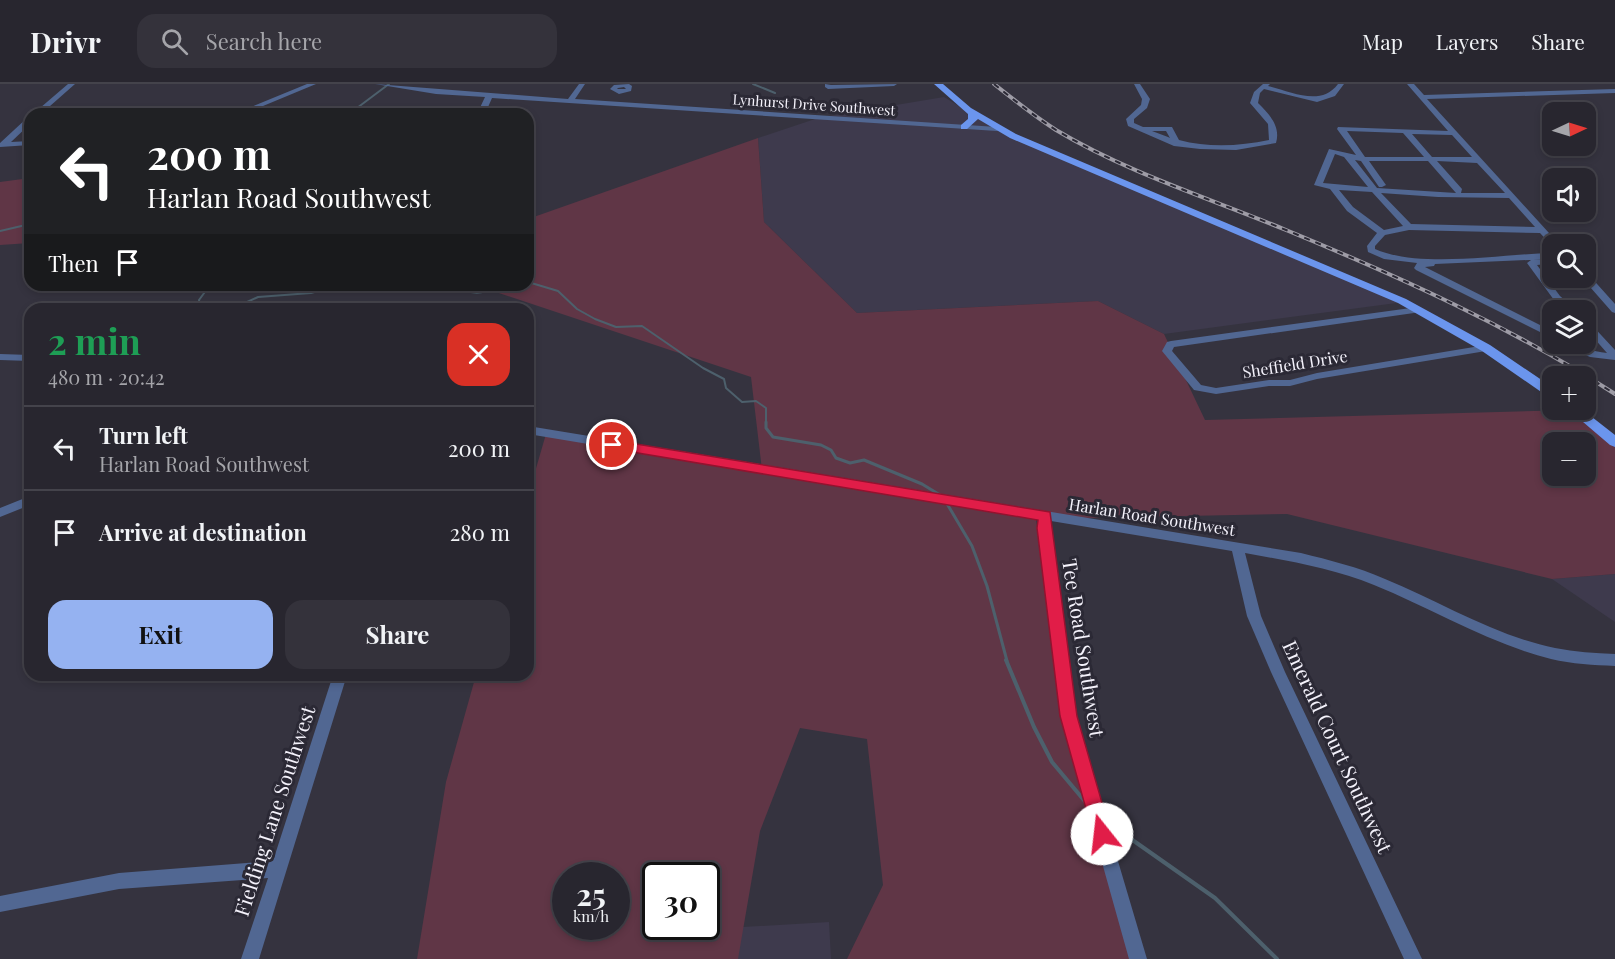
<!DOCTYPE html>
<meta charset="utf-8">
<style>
:root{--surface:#28262f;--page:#34323b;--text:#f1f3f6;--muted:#a5a5aa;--line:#44434b;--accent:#95b2f1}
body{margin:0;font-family:"Playfair Display",serif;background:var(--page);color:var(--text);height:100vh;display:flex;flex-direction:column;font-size:22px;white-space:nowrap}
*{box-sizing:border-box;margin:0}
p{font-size:20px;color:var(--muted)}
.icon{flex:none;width:33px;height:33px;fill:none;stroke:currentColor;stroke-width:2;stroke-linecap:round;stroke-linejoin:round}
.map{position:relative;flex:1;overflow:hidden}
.drawer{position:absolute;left:24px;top:219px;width:510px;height:378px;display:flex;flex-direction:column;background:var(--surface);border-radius:18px;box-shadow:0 3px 9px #0003,0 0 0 2px var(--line)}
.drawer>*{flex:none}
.top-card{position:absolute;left:24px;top:24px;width:510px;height:183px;border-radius:18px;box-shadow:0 3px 9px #0003,0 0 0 2px var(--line);background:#202124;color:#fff;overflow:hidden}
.needle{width:39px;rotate:86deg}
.tools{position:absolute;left:1542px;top:18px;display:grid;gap:12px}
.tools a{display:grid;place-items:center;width:54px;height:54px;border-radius:12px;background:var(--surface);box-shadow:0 3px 9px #0003,0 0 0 2px var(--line);font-size:30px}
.speed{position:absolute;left:552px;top:778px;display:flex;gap:12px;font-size:30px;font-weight:700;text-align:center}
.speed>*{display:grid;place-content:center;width:78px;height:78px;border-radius:50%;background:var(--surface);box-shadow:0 3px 9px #0003,0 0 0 2px var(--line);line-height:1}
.speed small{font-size:15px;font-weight:400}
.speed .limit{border:3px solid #111;border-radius:9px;background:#fff;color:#111}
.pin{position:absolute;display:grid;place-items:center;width:51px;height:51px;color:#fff;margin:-26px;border:3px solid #fff;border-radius:50%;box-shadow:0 2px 6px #0007}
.me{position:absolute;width:66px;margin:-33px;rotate:344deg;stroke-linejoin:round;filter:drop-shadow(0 0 4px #0008)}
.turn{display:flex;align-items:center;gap:21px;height:126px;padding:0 24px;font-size:27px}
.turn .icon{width:78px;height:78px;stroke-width:2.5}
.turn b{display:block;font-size:42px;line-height:51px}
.then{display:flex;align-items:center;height:57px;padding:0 24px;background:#0003;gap:12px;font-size:22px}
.round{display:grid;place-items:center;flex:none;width:63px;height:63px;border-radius:18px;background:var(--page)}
.head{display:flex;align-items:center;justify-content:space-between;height:102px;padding:0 24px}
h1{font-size:36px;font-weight:700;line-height:45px;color:#1e9e55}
.primary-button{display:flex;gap:12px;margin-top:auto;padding:12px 24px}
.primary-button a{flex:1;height:69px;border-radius:18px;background:var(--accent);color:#111;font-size:24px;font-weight:700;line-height:69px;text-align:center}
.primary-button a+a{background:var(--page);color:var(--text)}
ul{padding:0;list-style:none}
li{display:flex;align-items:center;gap:18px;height:84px;padding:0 24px;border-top:2px solid var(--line)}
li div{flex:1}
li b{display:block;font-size:22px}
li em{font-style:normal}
header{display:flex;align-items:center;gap:36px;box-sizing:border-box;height:84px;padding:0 30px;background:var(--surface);border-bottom:2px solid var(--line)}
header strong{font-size:28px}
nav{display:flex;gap:33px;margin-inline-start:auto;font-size:21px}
.search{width:420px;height:54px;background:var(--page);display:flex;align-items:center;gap:15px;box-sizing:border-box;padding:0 21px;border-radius:18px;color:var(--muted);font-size:22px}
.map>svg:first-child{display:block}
</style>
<header>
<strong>Drivr</strong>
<div class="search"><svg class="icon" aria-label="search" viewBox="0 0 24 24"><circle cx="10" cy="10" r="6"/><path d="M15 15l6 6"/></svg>Search here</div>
<nav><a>Map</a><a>Layers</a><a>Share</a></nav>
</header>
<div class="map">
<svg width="1615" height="875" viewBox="0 0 1615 875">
<rect width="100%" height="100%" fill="#35333f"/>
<path fill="#3e3a4d" d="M944,13L984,37L1404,218L1164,250L1098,217L857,229L764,138L758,54L818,34Z
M1615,490V538L1552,495Z
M829,838L831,875H446L449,860Z"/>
<path fill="#603646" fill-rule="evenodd" d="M758,54L764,138L857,229L1098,217L1164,250L1205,336L1574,326L1615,363V490L1552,495L1287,430L1036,435L1060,622L1134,875H847L883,801L867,655L800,644L760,747L738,875H417L446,698L476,591H528V412L546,350L762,386L751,293L475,201H528V135ZM1552,358H1586V392H1552ZM566,792H616V843H566ZM656,792H706V843H656Z
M30,94V159L0,161V98Z"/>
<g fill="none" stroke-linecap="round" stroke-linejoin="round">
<path stroke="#4d606c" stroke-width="2" d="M753,0L775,9
M353,30L357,24L389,0
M0,147L30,140
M528,198L558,207L577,225L595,235L616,243L642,242L703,284L724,295L726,304L742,318L756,317L766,324V340
M35,201L50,206L65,201
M109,201L125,206L161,201
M452,201C475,214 485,208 509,201
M203,225L200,223L199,216L210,201
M232,225L258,213L311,209L339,201"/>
<path stroke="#4d606c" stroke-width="3" d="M766,338V344L773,353L821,361L831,366L836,374L850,379L864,376L922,400L940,411
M946,418L972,462L987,502L1007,577"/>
<path stroke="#4d606c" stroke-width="4" d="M1006,576L1034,643L1052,678L1088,721
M1104,736L1215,814L1277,875"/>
<path fill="#516792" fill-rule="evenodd" d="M68,0H75L41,30H33Z
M307,0H316L244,30H234Z
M375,0L568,15L579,0H585L575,15L997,43L1001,45L997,47L492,14L485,30H477L485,13L436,10Z
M629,0L632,2L631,7L619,10L610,5L614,1ZM624,3L626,5H617L618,4Z
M825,0L831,1L897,0L894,2L828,5L825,3Z
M1134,0H1140L1150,15L1147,24L1134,35V39L1143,43H1172L1179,56C1209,64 1240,62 1269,56L1268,40L1250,19L1254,8L1263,0H1270L1268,2C1292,8 1321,23 1338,0H1344L1335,12L1317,18L1264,5L1260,9L1258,19C1269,30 1281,42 1276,59L1236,66L1200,65L1174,62L1128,42L1126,35L1141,21L1142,15ZM1152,47H1166L1170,54L1168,53Z
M1407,0H1414L1424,11L1615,5V9L1427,15L1559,160L1552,162L1540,149L1409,146L1385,151L1375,162V165C1420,185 1503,170 1552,169V175L1435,180L1434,182L1425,183L1552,247V254L1416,186L1414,184L1417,179L1384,175L1368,168L1367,162L1377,149L1347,127L1330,105L1314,101L1329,65L1356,71L1337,45L1338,43L1448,47ZM1347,47L1403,49L1424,73H1365ZM1412,50L1452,51L1472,73H1432ZM1335,70L1344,73L1368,103L1323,99ZM1355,76L1361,77L1379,103H1382L1386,101L1369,77H1428L1456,109L1377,104ZM1437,77L1477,79L1505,109H1461L1462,105ZM1339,106L1372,108L1403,142L1384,146L1353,123ZM1381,109L1438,113L1509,114L1535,143L1411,140Z
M27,34H30V40L11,58L30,57V61L0,63V59Z
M1544,175L1547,176V180L1537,181L1560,212L1576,226H1567L1554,216L1527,179L1531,176Z
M1586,190L1589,191L1615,220V229L1612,228L1583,195L1582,194H1586Z
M1418,223L1423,226L1421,228L1174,263L1172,267L1201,301L1216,304L1269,296H1290L1317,289L1486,261L1491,264L1486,267L1317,295L1290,302H1269L1216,310L1194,306L1162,267L1167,258L1171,257Z
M1586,237L1589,238L1615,266V276L1590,273L1565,262L1564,260C1580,260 1592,268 1607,269L1586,245Z
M0,270L30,271V277L0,276Z
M528,342L1301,469C1329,476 1358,483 1385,495C1441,518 1495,552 1555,564C1575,568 1595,569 1615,570V582C1594,581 1572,580 1551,575C1488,559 1433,525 1374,501C1332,484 1289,477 1245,469L1261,532L1285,588L1422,875H1404L1271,588L1247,532L1232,467L1051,437L1075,632L1147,875H1129L1061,632L1038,444L1039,435L528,350Z
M30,412V421L0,433V424Z
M333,591H347L259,875H241L268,794L119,805L0,828V812L119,789L273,777Z"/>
<path fill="#6b95ed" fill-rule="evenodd" d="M934,0H943L971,24L1016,50L1406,215L1490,261L1552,303V313L1547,312L1482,267L1398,219L1010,54L978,35L967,45H961V41L968,35V30Z
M1569,326H1583L1615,351V363L1610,361Z"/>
<defs>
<path id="rail" d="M994,0C1014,16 1034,32 1056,46C1128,89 1209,114 1286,146C1400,193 1511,243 1615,310"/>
</defs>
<use href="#rail" stroke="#9e9ca6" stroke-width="4"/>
<use href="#rail" stroke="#2b2935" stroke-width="2" stroke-dasharray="6" stroke-linecap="butt"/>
</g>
<path fill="#e11d48" stroke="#92132f" stroke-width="1.5" d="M612,356L1050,428L1077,632L1111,750L1109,756L1102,759L1096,756L1093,750L1060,632L1037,444L1038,436L608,364L606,361L608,358Z"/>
<g text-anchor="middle" stroke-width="6" stroke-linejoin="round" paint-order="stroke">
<g font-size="14" fill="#f4f2fb" stroke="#2b2935">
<text transform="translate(814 21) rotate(4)" y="5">Lynhurst Drive Southwest</text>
</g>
<g font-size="16" fill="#f4f2fb" stroke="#2b2935">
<text transform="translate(1295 280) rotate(-9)" y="6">Sheffield Drive</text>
<text transform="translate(1152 433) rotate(9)" y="6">Harlan Road Southwest</text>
</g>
<g font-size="20" fill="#f4f2fb" stroke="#2b2935">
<text transform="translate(1083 564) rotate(81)" y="7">Tee Road Southwest</text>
<text transform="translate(1337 663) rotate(65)" y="7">Emerald Court Southwest</text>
<text transform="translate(275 727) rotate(-72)" y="7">Fielding Lane Southwest</text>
</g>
</g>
</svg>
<div class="tools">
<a><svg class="needle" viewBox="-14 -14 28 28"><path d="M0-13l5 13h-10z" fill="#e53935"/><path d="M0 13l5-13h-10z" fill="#a5a5aa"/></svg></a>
<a><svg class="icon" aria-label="sound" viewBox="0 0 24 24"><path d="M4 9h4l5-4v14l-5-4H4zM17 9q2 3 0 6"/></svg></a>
<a><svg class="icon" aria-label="search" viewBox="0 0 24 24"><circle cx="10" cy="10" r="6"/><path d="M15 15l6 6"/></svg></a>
<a><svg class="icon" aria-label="layers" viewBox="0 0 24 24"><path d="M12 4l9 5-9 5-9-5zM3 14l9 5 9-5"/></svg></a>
<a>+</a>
<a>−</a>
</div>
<div class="speed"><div>25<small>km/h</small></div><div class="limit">30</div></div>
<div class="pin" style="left:612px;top:361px;background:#d93025"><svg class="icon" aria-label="arrive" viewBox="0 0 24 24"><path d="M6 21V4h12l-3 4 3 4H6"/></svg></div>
<svg class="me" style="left:1102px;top:750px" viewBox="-20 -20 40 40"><circle r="19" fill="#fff"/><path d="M0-13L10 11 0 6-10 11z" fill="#e11d48"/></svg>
<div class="top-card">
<div class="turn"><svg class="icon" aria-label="left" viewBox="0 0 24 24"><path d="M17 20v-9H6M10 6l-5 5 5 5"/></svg><div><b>200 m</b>Harlan Road Southwest</div></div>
<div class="then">Then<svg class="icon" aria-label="arrive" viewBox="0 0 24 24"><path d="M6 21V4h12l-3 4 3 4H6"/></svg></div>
</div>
<section class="drawer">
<div class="head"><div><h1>2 min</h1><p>480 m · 20:42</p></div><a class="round" style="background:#d93025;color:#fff"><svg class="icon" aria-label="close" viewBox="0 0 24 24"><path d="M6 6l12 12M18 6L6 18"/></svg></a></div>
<ul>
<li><svg class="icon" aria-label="left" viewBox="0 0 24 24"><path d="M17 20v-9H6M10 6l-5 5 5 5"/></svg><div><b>Turn left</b><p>Harlan Road Southwest</p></div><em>200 m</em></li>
<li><svg class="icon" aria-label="arrive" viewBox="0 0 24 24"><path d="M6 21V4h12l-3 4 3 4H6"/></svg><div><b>Arrive at destination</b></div><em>280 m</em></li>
</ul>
<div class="primary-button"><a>Exit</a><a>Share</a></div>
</section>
</div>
